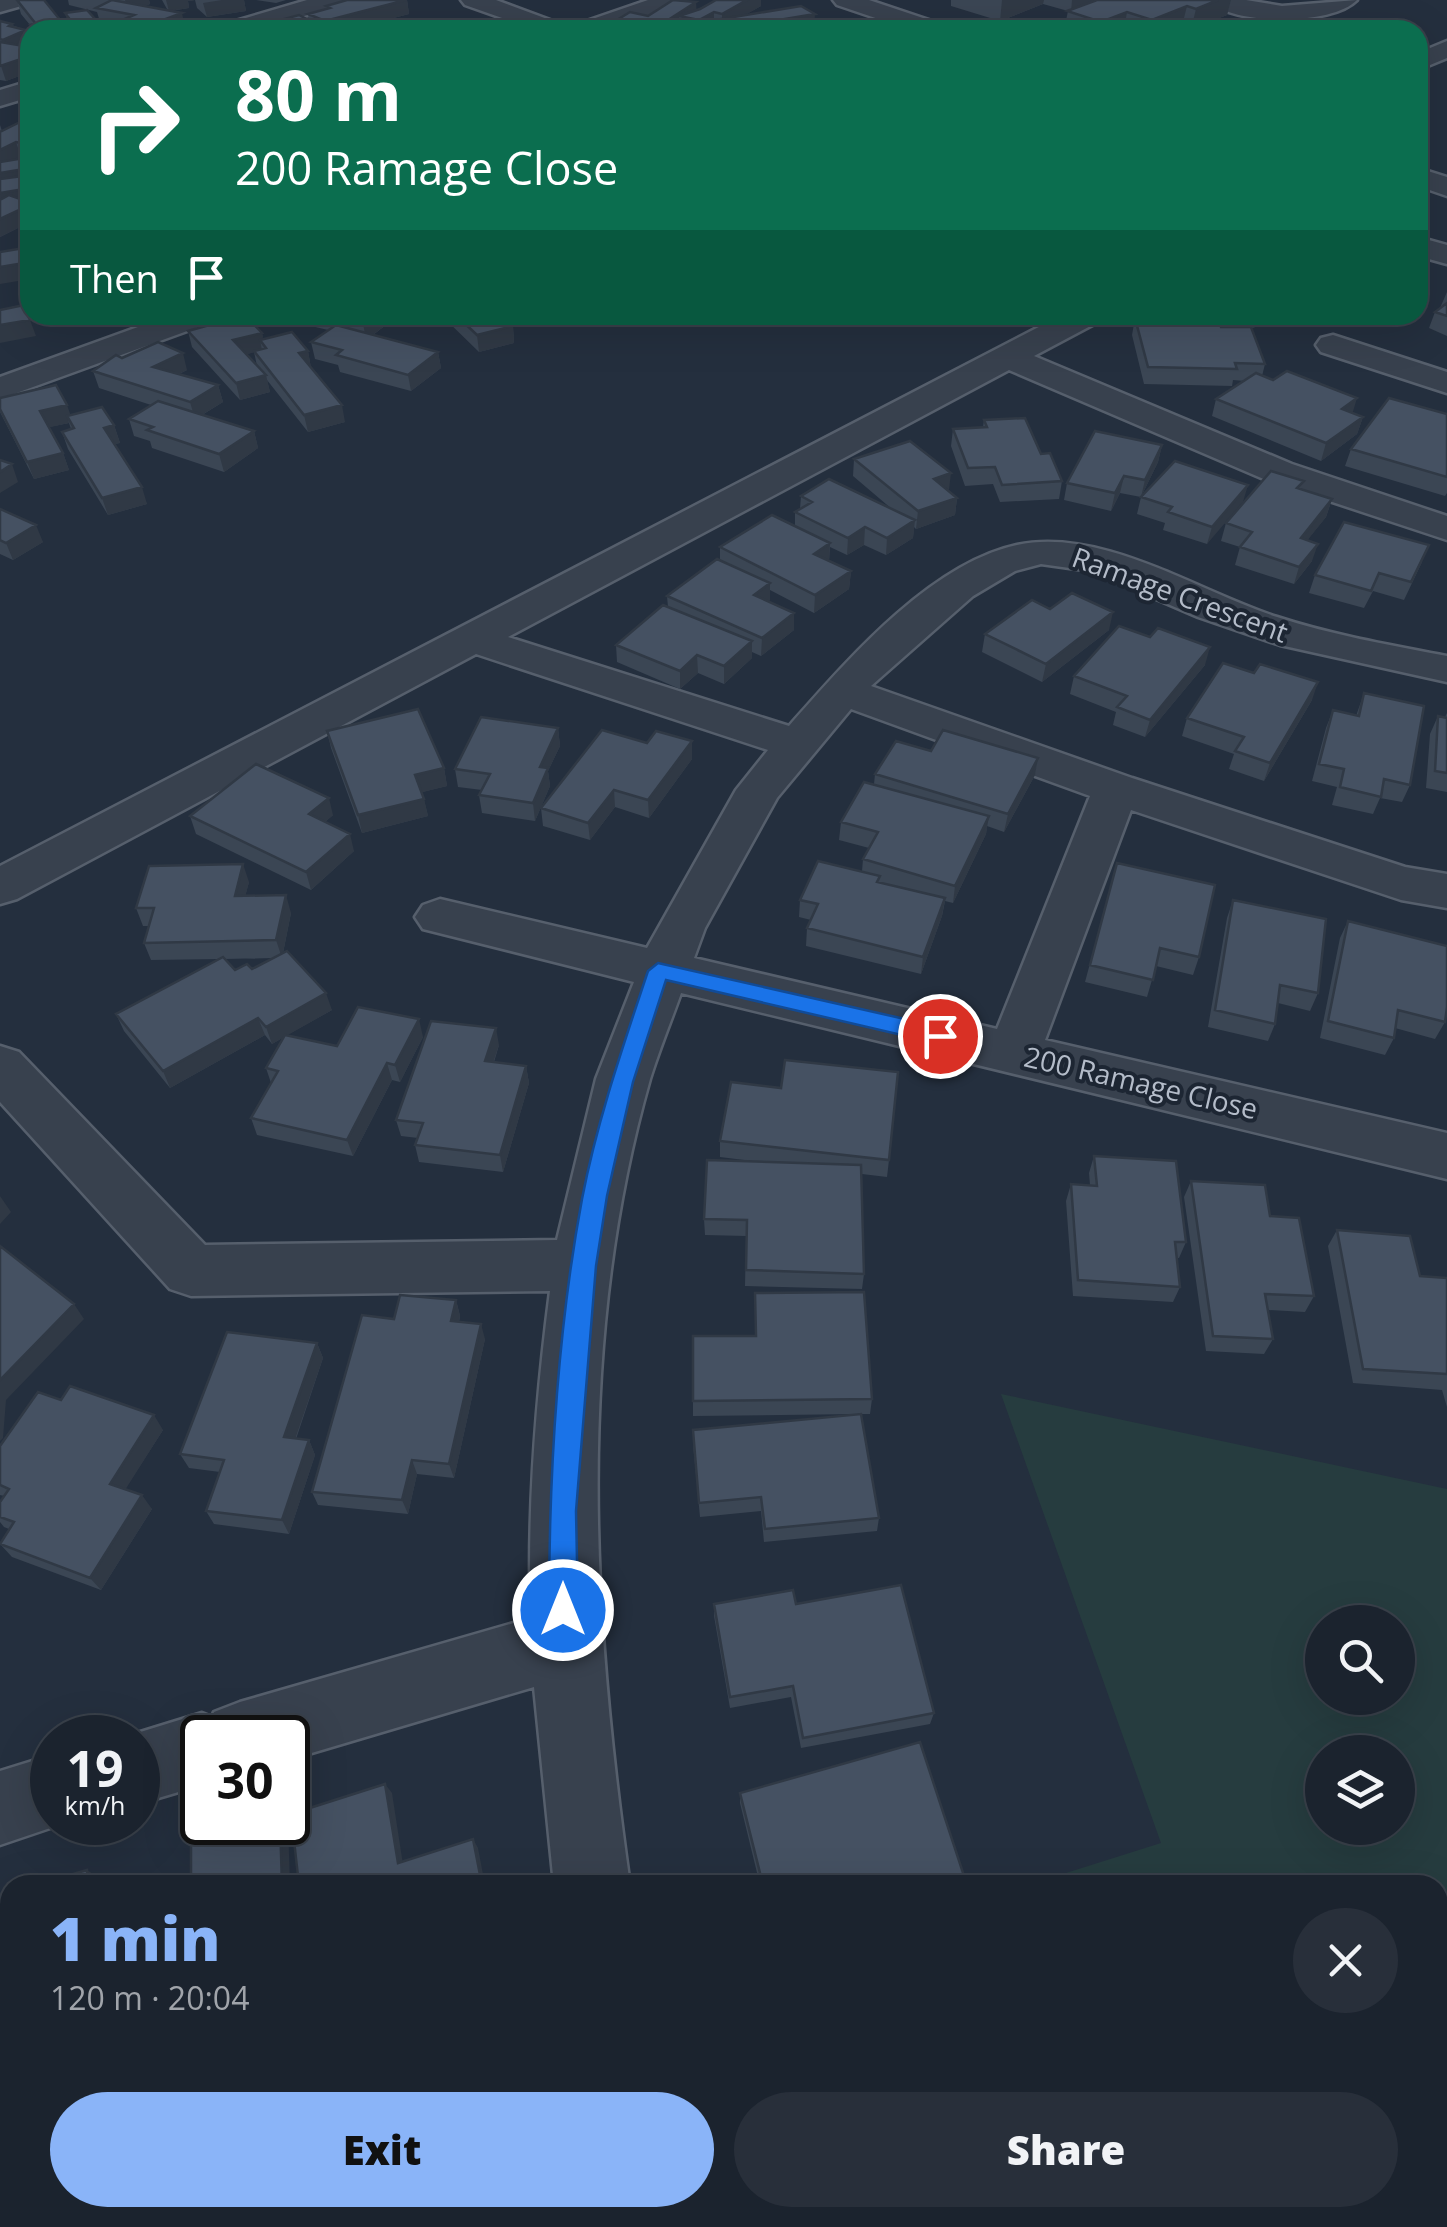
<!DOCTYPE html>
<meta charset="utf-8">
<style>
:root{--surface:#1b232e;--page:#282f3a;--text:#f1f3f6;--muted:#a0a4aa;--line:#39404a;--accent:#8ab4f8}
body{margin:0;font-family:"Open Sans",sans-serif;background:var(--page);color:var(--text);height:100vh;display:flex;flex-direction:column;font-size:38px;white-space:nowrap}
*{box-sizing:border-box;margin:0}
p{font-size:32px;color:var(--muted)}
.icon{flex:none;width:55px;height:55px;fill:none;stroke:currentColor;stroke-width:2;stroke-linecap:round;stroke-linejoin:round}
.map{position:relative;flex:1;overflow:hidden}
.details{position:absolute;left:0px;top:1875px;width:1448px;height:352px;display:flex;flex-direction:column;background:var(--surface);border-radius:30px 30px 0 0;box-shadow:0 10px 40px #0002,0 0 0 2px var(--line)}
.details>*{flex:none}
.guide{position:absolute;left:20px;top:20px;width:1408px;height:305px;border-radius:30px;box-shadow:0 10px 40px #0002,0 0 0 2px var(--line);background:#0b6e4f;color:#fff;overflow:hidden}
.fabs{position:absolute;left:1305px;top:1605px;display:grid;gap:20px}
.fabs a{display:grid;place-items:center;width:110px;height:110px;border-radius:50%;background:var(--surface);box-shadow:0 10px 40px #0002,0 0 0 2px var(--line);font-size:50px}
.speed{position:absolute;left:30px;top:1715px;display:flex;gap:20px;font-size:50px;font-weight:700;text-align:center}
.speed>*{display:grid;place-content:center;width:130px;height:130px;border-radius:50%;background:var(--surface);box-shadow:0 10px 40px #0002,0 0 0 2px var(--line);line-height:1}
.speed small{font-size:25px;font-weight:400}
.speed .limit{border:5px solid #111;border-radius:15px;background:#fff;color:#111}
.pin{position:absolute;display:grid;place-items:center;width:85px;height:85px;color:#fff;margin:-42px;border:5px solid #fff;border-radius:50%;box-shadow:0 2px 10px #0007}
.me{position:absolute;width:110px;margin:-55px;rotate:0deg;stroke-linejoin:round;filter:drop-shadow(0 0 8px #0008)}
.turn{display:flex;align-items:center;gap:35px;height:210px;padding:0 50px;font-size:45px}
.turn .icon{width:130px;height:130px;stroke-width:2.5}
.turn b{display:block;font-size:70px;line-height:85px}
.then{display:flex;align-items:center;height:95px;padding:0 50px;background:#0003;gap:20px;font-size:38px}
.round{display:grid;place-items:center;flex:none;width:105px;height:105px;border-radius:52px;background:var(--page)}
.summary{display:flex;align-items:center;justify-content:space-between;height:170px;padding:0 50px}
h1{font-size:60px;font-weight:800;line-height:75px;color:var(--accent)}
.action{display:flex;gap:20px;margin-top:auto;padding:20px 50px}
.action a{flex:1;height:115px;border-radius:60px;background:var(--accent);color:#111;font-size:40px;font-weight:800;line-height:115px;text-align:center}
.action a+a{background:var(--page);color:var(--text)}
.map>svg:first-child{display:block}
</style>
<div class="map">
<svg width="1447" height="2227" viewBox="0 0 1447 2227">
<rect width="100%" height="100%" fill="#242f3e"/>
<path fill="#263c3f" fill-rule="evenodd" d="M1001,1394L1447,1489V2227H657L654,2218H1438V1885H1028L1161,1843ZM1322,1622H1398V1698H1322ZM1322,1752H1398V1828H1322Z"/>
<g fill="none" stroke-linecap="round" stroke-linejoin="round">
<defs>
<path id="minor" d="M0,0H29L25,5L0,12Z
M307,0H345L341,5L257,30H219L222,25Z
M461,0H496L569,27L648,0H684L680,5L604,30H536L465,5Z
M833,0H869L944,25L947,30H911L837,5Z
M1208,0H1246L1282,6L1357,0C1332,26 1232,26 1208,0Z
M1447,41V58L1418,70V53Z
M30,81V97L0,106V90Z
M1418,168L1447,177V196L1418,186Z
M1418,237L1447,245V264L1418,256Z
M171,315H217L212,322L0,399V377Z
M1062,315H1103L1098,322L1034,356L1292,464L1447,516V540L1266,480L1009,370L508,637L789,726C845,663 929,564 1017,545C1102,527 1197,591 1277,617C1332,635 1389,645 1447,656V682L1280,645L1198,617L1091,571L1041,564L1015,571L973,596L871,686L1132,778L1405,867L1447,874V908L1401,900L1131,810L1045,1040L1447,1133V1179L681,993C671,1021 659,1050 650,1079C575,1341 592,1618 630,1885H554L534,1687L288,1760V1738H202V1785L138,1804V1738H121L202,1713L212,1717L214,1712L240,1702L531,1618C527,1508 536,1399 550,1291L191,1296L170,1289L0,1102V1046L19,1052L205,1245L557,1240L596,1079L634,982L423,929L415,917L423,905L440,899L647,948L736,790L768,750L476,654L17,899L0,904V866ZM851,709L1090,796L997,1029L694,958L705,928L777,798Z
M1333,335L1447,372V393L1321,352L1316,345L1321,338Z
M52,1755V1822H68L0,1845V1771Z
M611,2218H697L700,2227H614Z"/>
</defs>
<use href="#minor" stroke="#565f6c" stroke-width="5"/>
<use href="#minor" fill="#38414e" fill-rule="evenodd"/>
</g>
<path fill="#3b4654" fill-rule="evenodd" d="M17,0L61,21L64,30H31L30,25L21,14Z
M68,0H149L150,4L144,6L168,11L162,0H244L246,11L207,17L197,8L195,0L188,1L189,8L170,11L185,28L179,30H122L121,26L100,22L97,12L69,5Z
M256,0H286L276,3Z
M407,0L409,14L347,30H243L309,20L308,14L327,9L326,6Z
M716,0H761V6L741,17L814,29L806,30H680V27L676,30H617V20L648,16L696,2V10Z
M951,0H1231L1227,15L1191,29L1182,26L1174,30H1064L1068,11L1043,4L1000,21L951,6Z
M65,13L105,30H71Z
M0,21L26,30L30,42V45L26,47H30V72L6,81L0,80Z
M0,125L2,131L30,125V222L0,237Z
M1418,253L1427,282L1421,298H1418Z
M1447,292V336L1429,328L1435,312L1440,308Z
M30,295V314L24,298Z
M32,315H112L94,325L70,317L57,324Z
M292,315H390L391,321L373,335L438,352L441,368L411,391L340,372L338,365L315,359L311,342L328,330L294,322Z
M403,315H438L439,318L413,325Z
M441,315H501L513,326L514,343L479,352Z
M1180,315H1297L1284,321L1275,317L1253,328L1240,322L1230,327L1265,364L1262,376L1363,417L1357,434L1321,461L1212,416L1216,399L1245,381L1233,380L1232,386L1144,384L1132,335L1135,318L1192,319Z
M188,331L262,333L263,339L308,351L311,368L345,422L308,432L267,380L270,392L240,400L192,347ZM254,352L257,366L247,354Z
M122,358L187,370L179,374L218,385L223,402L202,415L254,431L258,448L224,472L152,448L150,441L134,436L129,419L151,405L99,388L93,371Z
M0,398L114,425L120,443L114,444L147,504L108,515L68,449L62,432L71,429L69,423L49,427L63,453L69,470L34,479L0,412Z
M1447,414V493L1445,496L1345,466L1351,449Z
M984,420L1041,454L1062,481L1059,499L1000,502L993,484L965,486L951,446L953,429L983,427Z
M1162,445L1158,462L1142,495L1248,485L1207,544L1163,530L1165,523L1137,514L1141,497L1120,493L1111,511L1064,500L1067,483Z
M854,459L948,490L957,498L955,515L916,529L914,527L913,538L886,555L864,545L847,555L830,547L829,561L851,571L849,589L814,613L770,590V600L768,601L794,630L761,656L752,652V658L724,684L698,673L680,689L617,662L616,645L668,607L667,596L720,561V547L795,526V512L800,509L801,496L893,510L853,476Z
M1301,489L1332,499L1326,517L1307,540L1312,561L1294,584L1235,565L1240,547L1221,541L1226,523Z
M0,509L43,542L13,560L0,554Z
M1422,562L1404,600L1373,591L1364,608L1309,593L1315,575Z
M1050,609L1109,630L1042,682L982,652L985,634Z
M1205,665L1145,737L1113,725L1116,712L1070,694L1074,676Z
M1364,693L1410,785L1402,802L1380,798L1373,814L1332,805L1337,787L1312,781L1326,728L1333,710L1356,716Z
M1312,700L1264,781L1229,769L1234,754L1182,736L1187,718Z
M1447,713V792L1426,788L1430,734L1438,716L1445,717Z
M558,728L560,746L548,771L550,786L535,821L482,813L479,795L482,790L458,787L455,769Z
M327,731L444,768L447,786L422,792L428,816L362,833L331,748Z
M692,741V759L649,818L615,807L590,840L543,826L541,808L647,743Z
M931,751L1038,758L1035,775L1004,832L987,826L986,834L953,903L945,901L942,916L921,974L806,946L807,928L811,920L799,917L800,900L862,871L863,859L869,848L839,840L841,822L874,784L875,774Z
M333,815L325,822L354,851L311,890L196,834L190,816Z
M1117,863L1199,957L1193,975L1156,966L1147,997L1085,982Z
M249,882L245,896L291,913L283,953L332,1010L287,1035L337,1046L423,1037L400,1082L392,1080L353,1156L257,1135L251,1118L271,1083L266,1068L284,1037L272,1044L265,1035L170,1088L124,1031L116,1014L221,959L151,960L144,943L149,926H143L136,908ZM274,958L252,969L235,970L225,959Z
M1233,900L1318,993L1310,1011L1278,1003L1275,1024L1268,1041L1208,1027L1227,918Z
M1348,921L1445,1022L1435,1039L1395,1028L1394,1038L1385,1055L1320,1038L1340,938Z
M499,1045L494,1062L526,1066L529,1083L503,1172L419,1162L415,1145L418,1138L401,1136L396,1120Z
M720,1141L889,1160L887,1177L862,1174L864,1274L862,1289L745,1286L746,1236L705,1235L704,1219L760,1162L720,1157Z
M1094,1156L1186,1242L1179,1258H1177L1180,1287L1173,1302L1073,1296L1066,1201L1071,1184L1090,1185L1089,1173Z
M1191,1181L1270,1216L1314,1296L1305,1312L1268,1310L1273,1339L1264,1354L1206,1351L1184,1197Z
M1337,1230L1420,1276L1447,1278V1407L1442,1390L1353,1383L1328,1246Z
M755,1293L872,1399L870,1414H861L879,1518L877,1531L764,1542L761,1511L700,1517L693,1444L859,1414L693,1416V1336H755Z
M456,1300L460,1316L459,1322L485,1339L454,1478L417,1474L408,1514L318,1505L312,1492L394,1319Z
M317,1343L323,1358L296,1439L309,1440L315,1455L289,1534L214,1524L206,1511L220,1472L189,1468L180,1454Z
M61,1400L163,1430L125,1489L152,1509L101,1590L12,1557L0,1544L9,1529L4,1527L0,1522V1502L4,1496L0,1495V1446Z
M714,1604H796L934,1713L930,1724L801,1748L791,1697L730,1708L714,1616Z
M740,1793L967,1885H760L740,1803Z"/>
<path fill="#303945" d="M125,0H149L150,4L128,12Z
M166,0H195L188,1L189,8L169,11Z
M222,0H244L246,11L207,17L203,3Z
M407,0L409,14L347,30H326L325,21Z
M747,0H761V6L722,28V14Z
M1002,0H1044L1043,4L1000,21Z
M1072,0H1100L1071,12Z
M1218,0H1231L1227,15L1191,29L1196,9Z
M696,2L697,16H679L680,27L676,30H654Z
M1187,6L1182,26L1174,30H1150L1152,20Z
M714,12V26L699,25V20Z
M1127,12L1124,30H1100L1101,22Z
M182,13L185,28L179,30H147V26Z
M815,14L814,29L806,30H718Z
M61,21L64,30H57L54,22Z
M12,24L15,35L26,30L30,45L7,54L3,40L9,26Z
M316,24L317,30H294Z
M30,56V72L6,81L1,66Z
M16,142L21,157L0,168V150Z
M30,168V184L0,189V173Z
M30,188V204L0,209V193Z
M28,205L30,222L0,237V219Z
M30,262V279L0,284V267Z
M54,315H69L70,317L57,324Z
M91,315H112L94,325Z
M374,315H390L391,321L366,340L363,323Z
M411,315H438L439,318L413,325Z
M1227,315H1242L1240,322L1223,330Z
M1257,315H1276L1275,317L1253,328Z
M1286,315H1297L1284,321Z
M30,320L36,336L0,343V325Z
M513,326L514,343L479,352L477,335Z
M262,333L265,346L260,340L262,350L237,357L233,340Z
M308,351L311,368L299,353Z
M438,352L441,368L411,391L408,375Z
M183,353L187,370L158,384L153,367Z
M266,375L270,392L240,400L236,383Z
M218,385L223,402L195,419L190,402Z
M1357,398L1352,415L1342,409Z
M67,405L73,422L67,416L69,423L46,428L40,411Z
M342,405L345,422L308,432L304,415Z
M1363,417L1357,434L1321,461L1326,443Z
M114,425L120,443L110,445L104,428Z
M254,431L258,448L224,472L219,454Z
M1162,445L1158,462L1141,497L1145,480Z
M63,453L69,470L34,479L27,462Z
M12,464L18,482L0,493V472Z
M951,473L949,490L934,479Z
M1124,476L1120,493L1111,511L1115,493Z
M1248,485L1243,502L1207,544L1212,527Z
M142,487L147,504L108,515L102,498Z
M957,498L955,515L916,529L918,511Z
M1332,499L1326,517L1295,556L1301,538Z
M915,520L913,538L886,555L887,538Z
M36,525L43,542L13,560L6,543Z
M865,527L864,545L847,555L848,538Z
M830,543L829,561L814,554Z
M1318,544L1312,561L1294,584L1299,567Z
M851,571L849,589L814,613L815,595Z
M770,583V600L754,613V595Z
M1113,612L1109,630L1042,682L1046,664Z
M794,613V630L761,656L762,638Z
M752,641V658L724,684V666Z
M1210,647L1205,665L1145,737L1150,720Z
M697,655L698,673L680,689V671Z
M1318,682L1312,700L1264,781L1270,763Z
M558,728L560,746L548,771L550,786L535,821L533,803L540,767Z
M692,741V759L649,818L648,800Z
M1038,758L1035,775L1004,832L1008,814Z
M444,768L447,786L419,793L415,775Z
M614,790L615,807L590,840L588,823Z
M329,798L333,815L314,832L309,814Z
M424,799L428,816L362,833L358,815Z
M989,816L986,834L953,903L955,886Z
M350,834L354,851L311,890L306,872Z
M243,864L249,882L241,913L235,896Z
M286,895L291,913L282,958L276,940Z
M945,898L942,916L921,974L923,957Z
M326,993L332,1010L272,1044L266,1027Z
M258,1018L265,1035L170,1088L163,1071Z
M419,1019L423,1037L400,1082L395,1065Z
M496,1028L499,1045L488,1078L485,1061Z
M387,1063L392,1080L353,1156L347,1140Z
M526,1066L529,1083L503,1172L500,1155Z
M0,1196L11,1212L0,1224Z
M456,1300L460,1316L455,1336L451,1321Z
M74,1304L84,1319L6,1400L3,1438L0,1441V1380Z
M481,1324L485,1339L454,1478L449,1464Z
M317,1343L323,1358L291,1451L284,1437Z
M154,1415L163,1430L120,1498L110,1484Z
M309,1440L315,1455L289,1534L282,1520Z
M412,1460L417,1474L408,1514L402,1500Z
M142,1495L152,1509L101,1590L90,1578Z
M385,1784L392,1793L404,1871L398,1863Z
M280,1822L288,1823L290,1885H282Z
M473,1839L478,1848L485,1885H482Z
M87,1870L99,1878L100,1885H88Z
M10,2185V2193L0,2196V2189Z"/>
<path fill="#455162" stroke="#303945" stroke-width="2.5" d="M17,0H44L61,21L54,22L60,30H34L30,25L36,24Z
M112,0L182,13L147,26L120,21L134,15L96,8Z
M347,0H406L325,21L308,14L330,8L326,6Z
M673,0L696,2L654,29L617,20L630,12L648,16Z
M716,0H747L722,14L714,12L699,20L679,16L700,9Z
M1097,0H1218L1196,9L1187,6L1152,20L1127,12L1101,22L1067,11Z
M801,6L815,14L718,30H707L697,23Z
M87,10L105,30H78L65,13Z
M299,15L316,24L294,30H243Z
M0,21L12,24L9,26L26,30L3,40L0,39Z
M460,23L484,30H438Z
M841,27L859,30H836Z
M0,42L30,47V56L0,66Z
M20,122L30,125V145L16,142L0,150V132Z
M30,157V168L0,173V162Z
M30,175V188L0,193V179Z
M30,194V205L0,219V200L9,195L20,199Z
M30,247V262L0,267V252Z
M1418,253L1427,254V282L1418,281Z
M1447,303V316L1435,312Z
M24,305L30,320L0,325V310Z
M245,315L262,333L233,340L266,375L236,383L188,331Z
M329,315H374L363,323Z
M456,315H501L513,326L477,335Z
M1135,318L1218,320L1221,327H1251L1265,364L1235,363L1237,369L1148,367Z
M336,325L438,352L408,375L336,355L342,350L311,342Z
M292,332L308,351L299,353L342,405L304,415L254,351L266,348L260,340Z
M158,342L183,353L153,367L218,385L190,402L93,371L116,355L122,358Z
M1287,371L1357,398L1342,409L1363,417L1326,443L1216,399L1256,373L1273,380Z
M56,385L67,405L40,411L63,453L27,462L0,409V398Z
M1389,398L1447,414V477L1351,449Z
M158,401L254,431L219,454L147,430L153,427L129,419Z
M102,407L114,425L104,428L142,487L102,498L62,432L74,428L67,416Z
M1025,418L1041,454L1050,453L1062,481L1002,485L995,467L968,468L953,429L987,427L984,420Z
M1095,431L1162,445L1145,480L1124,476L1115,493L1067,483Z
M910,441L951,473L934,479L957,498L918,511L854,459Z
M0,460L12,464L0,472Z
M1175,461L1248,485L1212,527L1168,512L1172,507L1141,497Z
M1271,471L1304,481L1297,488L1332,499L1301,538L1318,544L1299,567L1240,547L1252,532L1226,523Z
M829,479L915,520L887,538L865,527L848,538L795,512L812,502L801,496Z
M0,509L36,525L6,543L0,540Z
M772,515L830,543L814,554L851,571L815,595L720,547Z
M1344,522L1429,545L1411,582L1379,573L1371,591L1315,575Z
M717,559L770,583L754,595L794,613L762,638L667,596Z
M1072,593L1113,612L1046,664L985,634L1032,600L1050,609Z
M663,605L752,641L724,666L697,655L680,671L616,645Z
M1119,626L1150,637L1158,628L1210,647L1150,720L1117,707L1127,696L1074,676Z
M1223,663L1254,673L1260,664L1318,682L1270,763L1235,751L1244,737L1187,718Z
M1364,693L1424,706L1410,785L1384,779L1381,797L1340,787L1344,769L1319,764L1333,710L1359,716Z
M418,709L444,768L415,775L424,799L358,815L327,731Z
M1438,716L1447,718V773L1435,771Z
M481,717L558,728L540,767L548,768L533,803L479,795L490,774L455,769Z
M602,730L647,743L656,731L692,741L648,800L614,790L588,823L541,808Z
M943,730L1038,758L1008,814L875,774L896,741L931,751Z
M256,764L329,798L309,814L350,834L306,872L190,816Z
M864,782L989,816L955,886L863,859L878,832L841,822Z
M818,861L880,876L877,882L945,898L923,957L807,928L818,904L800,900Z
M1117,863L1215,885L1199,957L1160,948L1153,980L1090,965Z
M243,864L235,896L286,895L276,940L144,943L154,908H136L149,866Z
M1233,900L1326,919L1318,993L1280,985L1275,1024L1215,1010Z
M1348,921L1447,946V1007L1445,1022L1398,1010L1394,1038L1328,1021Z
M287,951L326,993L266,1027L258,1018L163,1071L116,1014L223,957L235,970L247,964L252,969Z
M358,1007L419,1019L395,1065L387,1063L347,1140L251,1118L278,1071L266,1068L285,1035L337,1046Z
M431,1021L496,1028L485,1061L526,1066L500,1155L415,1145L423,1123L396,1120Z
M785,1060L898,1072L889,1160L720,1141L731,1082L781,1088Z
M1094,1156L1176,1161L1186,1242H1175L1180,1287L1078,1280L1071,1184L1097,1186Z
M707,1160L861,1165L864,1274L746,1270L747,1220L704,1219Z
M1191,1181L1265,1185L1270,1216L1299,1218L1314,1296L1265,1294L1273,1339L1213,1336Z
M1337,1230L1410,1236L1420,1276L1447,1278V1374L1363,1369Z
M0,1246L74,1304L0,1380Z
M864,1292L872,1399L693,1401V1336H756L755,1293Z
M400,1295L456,1300L451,1321L481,1324L449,1464L412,1460L402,1500L312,1492L362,1315L394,1319Z
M227,1332L317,1343L284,1437L309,1440L282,1520L206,1511L224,1460L180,1454Z
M70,1386L154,1415L110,1484L142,1495L90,1578L0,1544L14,1522L0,1517V1502L9,1489L0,1485V1446L38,1392L61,1400Z
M861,1414L879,1518L765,1529L761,1497L699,1503L693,1430Z
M901,1585L934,1713L803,1738L793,1686L730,1697L714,1604L793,1590L796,1604Z
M920,1742L967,1885H763L740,1793Z
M385,1784L398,1863L473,1839L482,1885H299L291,1814Z
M242,1822H280L282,1885H191V1834Z
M87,1870L88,1885H36Z
M10,1893V2185L0,2189V1896Z"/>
<path fill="#1a73e8" stroke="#114b97" stroke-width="2.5" d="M658,963L940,1027L951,1036L940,1044L666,980L633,1082L607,1196L596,1266L576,1511L578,1610L573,1620L563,1625L553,1620L549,1610C549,1474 557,1333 582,1199C597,1121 623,1046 648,971Z"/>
<g text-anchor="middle" stroke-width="8" stroke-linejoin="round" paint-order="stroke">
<g font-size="28" fill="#b4bcc9" stroke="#1d2633">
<text transform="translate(1180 595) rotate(20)" y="10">Ramage Crescent</text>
<text transform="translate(1141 1083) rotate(13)" y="10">200 Ramage Close</text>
</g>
</g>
</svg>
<div class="fabs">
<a><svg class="icon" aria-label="search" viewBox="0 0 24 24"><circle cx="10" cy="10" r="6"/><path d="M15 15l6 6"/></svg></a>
<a><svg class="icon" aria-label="layers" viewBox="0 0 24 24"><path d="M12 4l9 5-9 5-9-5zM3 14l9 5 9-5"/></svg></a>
</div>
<div class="speed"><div>19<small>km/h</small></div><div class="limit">30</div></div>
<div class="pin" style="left:940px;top:1036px;background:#d93025"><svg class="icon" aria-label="arrive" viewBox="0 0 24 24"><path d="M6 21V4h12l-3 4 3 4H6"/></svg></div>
<svg class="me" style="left:563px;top:1610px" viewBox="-20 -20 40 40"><circle r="17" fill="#1a73e8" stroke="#fff" stroke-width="3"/><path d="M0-11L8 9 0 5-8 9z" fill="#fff"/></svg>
<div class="guide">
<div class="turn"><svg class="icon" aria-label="right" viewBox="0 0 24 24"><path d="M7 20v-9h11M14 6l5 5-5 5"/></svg><div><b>80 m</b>200 Ramage Close</div></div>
<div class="then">Then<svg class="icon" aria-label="arrive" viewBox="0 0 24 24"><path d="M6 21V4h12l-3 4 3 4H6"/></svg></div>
</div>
<section class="details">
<div class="summary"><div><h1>1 min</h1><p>120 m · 20:04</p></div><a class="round"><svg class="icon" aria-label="close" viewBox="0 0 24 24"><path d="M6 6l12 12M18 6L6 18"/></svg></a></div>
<div class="action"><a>Exit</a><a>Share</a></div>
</section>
</div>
